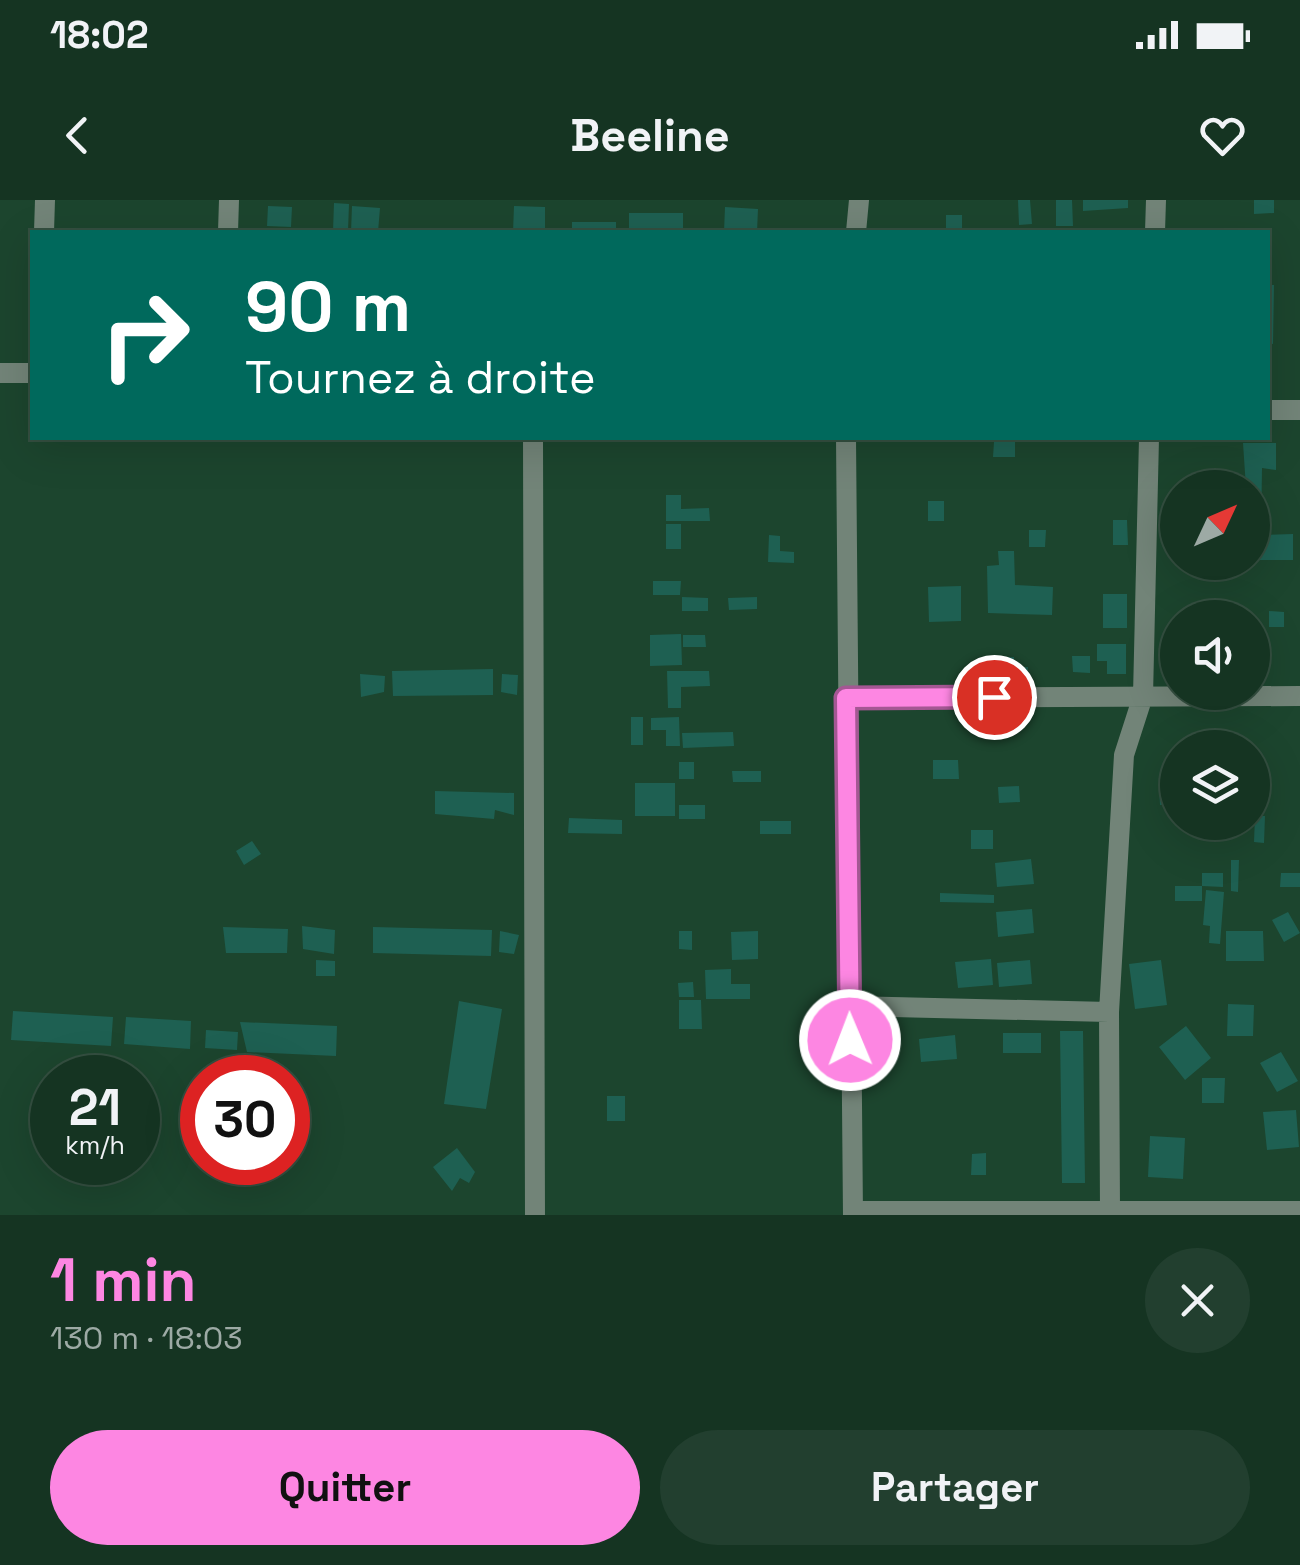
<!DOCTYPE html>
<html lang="fr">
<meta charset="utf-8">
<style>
:root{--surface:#153422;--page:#223f2f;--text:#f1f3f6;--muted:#9daaa5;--line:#344f40;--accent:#fd86e2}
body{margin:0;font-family:"Space Grotesk",sans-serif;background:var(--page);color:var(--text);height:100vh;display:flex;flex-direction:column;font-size:38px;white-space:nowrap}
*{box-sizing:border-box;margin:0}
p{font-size:32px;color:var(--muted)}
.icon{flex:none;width:55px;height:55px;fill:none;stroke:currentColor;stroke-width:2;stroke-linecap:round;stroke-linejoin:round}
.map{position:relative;height:1015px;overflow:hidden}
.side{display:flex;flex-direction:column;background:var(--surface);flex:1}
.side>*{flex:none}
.top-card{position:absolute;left:30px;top:30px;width:1240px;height:210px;border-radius:0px;box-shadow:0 10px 40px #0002,0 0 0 2px var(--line);background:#00695c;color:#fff;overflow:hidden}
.needle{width:65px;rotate:46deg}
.controls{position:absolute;left:1160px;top:270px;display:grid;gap:20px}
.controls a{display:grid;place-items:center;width:110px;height:110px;border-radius:50%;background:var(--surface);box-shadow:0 10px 40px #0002,0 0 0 2px var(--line);font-size:50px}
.speed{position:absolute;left:30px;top:855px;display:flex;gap:20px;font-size:50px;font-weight:700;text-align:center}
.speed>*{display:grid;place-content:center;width:130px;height:130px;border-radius:50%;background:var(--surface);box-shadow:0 10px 40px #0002,0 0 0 2px var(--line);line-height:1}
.speed small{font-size:25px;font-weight:400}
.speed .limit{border:15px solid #d22;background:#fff;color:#111}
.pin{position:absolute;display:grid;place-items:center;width:85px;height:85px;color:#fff;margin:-42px;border:5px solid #fff;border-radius:50%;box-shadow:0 2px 10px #0007}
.me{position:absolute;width:110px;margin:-55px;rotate:359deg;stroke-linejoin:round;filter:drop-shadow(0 0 8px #0008)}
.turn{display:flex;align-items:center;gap:35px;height:210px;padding:0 50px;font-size:45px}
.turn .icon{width:130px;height:130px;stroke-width:2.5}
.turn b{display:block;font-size:70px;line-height:85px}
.round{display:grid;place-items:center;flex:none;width:105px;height:105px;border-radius:52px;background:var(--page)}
.summary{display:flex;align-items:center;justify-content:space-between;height:170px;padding:0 50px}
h1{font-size:60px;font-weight:700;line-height:75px;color:var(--accent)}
.button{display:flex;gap:20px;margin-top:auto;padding:20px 50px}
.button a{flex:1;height:115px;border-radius:60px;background:var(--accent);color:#111;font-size:40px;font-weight:700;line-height:115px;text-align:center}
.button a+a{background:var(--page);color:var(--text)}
.status{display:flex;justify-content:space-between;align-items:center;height:70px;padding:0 50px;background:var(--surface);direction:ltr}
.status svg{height:28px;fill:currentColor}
header{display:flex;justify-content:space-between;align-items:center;height:130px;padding:0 50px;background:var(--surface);font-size:45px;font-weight:700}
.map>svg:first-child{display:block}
</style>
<div class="status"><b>18:02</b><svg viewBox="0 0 49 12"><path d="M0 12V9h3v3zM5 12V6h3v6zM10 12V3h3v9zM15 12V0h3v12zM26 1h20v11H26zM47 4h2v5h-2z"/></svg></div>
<header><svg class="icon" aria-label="back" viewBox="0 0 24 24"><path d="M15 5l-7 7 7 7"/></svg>Beeline<svg class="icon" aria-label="heart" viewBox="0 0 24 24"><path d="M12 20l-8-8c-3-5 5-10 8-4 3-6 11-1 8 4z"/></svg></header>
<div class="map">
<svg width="1300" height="1015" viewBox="0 0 1300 1015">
<rect width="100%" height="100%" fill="#1c452e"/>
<path fill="#1e6052" d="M1018,0H1030L1032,24L1019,25Z
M1056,0H1072L1073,26H1056Z
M1083,0H1128V8L1083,11Z
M1254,0H1274V13L1254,14Z
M334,3L349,4L348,31H333Z
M268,6L292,7L291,27L267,26Z
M352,6L380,8L378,32H351Z
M514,6L545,7V32H513Z
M725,7L758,9L757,32H724Z
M629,13H683V32H629Z
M946,15H962V32H946Z
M572,22H616V32H572Z
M1268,85H1274L1273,144L1268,143Z
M994,242H1015V257H993Z
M1243,243H1276V270L1262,268L1261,335L1293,334V360H1252V288H1246Z
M666,295H681V309L709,308L710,321H666Z
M928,301H944V321H928Z
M1113,320H1127L1128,345H1113Z
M666,324H681V349H666Z
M1029,330H1046L1045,347H1029Z
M769,335L780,336V351L794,352V363L768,362Z
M998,351H1014L1015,385L1053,387L1052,415L988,413L987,366L999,365Z
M653,381H681L680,395H653Z
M961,386V421L929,422L928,387Z
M1103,394H1127V428H1103Z
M682,397L708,398V411H682Z
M757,397V409L729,410L728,398Z
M1269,411L1284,412V427H1269Z
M681,434L682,465L650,466V435Z
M683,435H705L706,447H683Z
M1097,444H1126V474H1107V461H1097Z
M1072,456H1090V473L1073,472Z
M1003,457H1014V467H1028V474L1003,475Z
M493,469V495L393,496L392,471Z
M667,471H709L710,486L681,487V508H668Z
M360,474L385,476L384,492L361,497Z
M502,474L518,475L517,495L501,492Z
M631,517H643V545H631Z
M679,517L680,546H666V530H651V518Z
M733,532L734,546L683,548L682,533Z
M933,560H958L959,579H933Z
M679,562H694V579H679Z
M732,571H761V582H733Z
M635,583H675V616H635Z
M1178,585V604L1160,605L1159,586Z
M1019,586L1020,602L999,603L998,587Z
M435,591L514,593V615L495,610L494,619L435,614Z
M679,605H705V619H679Z
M1255,616H1265L1264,643L1254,642Z
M569,618L622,620V634L568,633Z
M760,621H791V634H760Z
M1200,622H1226V632L1200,633Z
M971,630H993V649H971Z
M252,641L261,654L244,665L236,651Z
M1031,659L1034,684L997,687L995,663Z
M1231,660H1239L1238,692L1231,691Z
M1202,673H1223V687L1202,686Z
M1281,673H1300V687H1280Z
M1175,686H1202V701H1175Z
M1206,690L1224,692L1220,744L1209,743L1210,726L1203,725Z
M940,693L994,695V703L940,702Z
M1032,709L1034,733L998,737L996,712Z
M1288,712L1300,733L1284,742L1272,720Z
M302,726L335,730L334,754L303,749Z
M223,727L288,729L287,753H226Z
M373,727L492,730L491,756L373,753Z
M500,731L519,735L514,754L499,752Z
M679,731H692V750L679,749Z
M758,731V759L732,760L731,732Z
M1226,731H1263L1264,761H1226Z
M991,759L993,785L958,788L955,762Z
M316,760L335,761V776H316Z
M1030,760L1032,784L999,787L997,763Z
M1161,760L1167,805L1135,809L1129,764Z
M731,769V784H750V799H706L705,770Z
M693,782L694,797H679L678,783Z
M679,800H701L702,829H679Z
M459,801L502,809L486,909L444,904Z
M1228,804L1254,805L1253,836H1227Z
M13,811L113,817L111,846L11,840Z
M126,817L191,821L190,849L124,844Z
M240,822L337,826L336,856L247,852Z
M1186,826L1211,858L1185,880L1159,847Z
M206,830L238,832L237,850L205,848Z
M1060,831H1083L1085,983H1062Z
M1003,833H1041V853H1003Z
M955,835L957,859L921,862L919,839Z
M1281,852L1298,881L1277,892L1260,863Z
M1202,878H1225L1224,903H1202Z
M607,896H625V921H607Z
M1296,910L1299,947L1267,950L1263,912Z
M1150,936L1185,938L1183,979L1148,977Z
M457,948L475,972L469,983L460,978L452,991L433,967Z
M986,953V975H971L972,954Z"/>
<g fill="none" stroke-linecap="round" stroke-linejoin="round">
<path stroke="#728478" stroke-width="20" d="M44,32L45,0
M228,32L229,0
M856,32L859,0
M1155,32L1156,0
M0,173H32
M1268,210H1300
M533,238L535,1015
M846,238L853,1015
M846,498L1300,496
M850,806L1109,812
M1110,1010L1109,812L1124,555L1143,496L1149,238
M853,1011H1300"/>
</g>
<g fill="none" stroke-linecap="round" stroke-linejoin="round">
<defs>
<path id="route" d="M850,840L846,498L994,497"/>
</defs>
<use href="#route" stroke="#a45793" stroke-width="25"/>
<use href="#route" stroke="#fd86e2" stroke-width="18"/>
</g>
</svg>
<div class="controls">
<a><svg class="needle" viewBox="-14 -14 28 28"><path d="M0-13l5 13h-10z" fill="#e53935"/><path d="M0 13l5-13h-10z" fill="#9daaa5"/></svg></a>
<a><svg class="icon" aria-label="sound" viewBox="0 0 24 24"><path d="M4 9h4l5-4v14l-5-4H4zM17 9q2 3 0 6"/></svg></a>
<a><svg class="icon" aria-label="layers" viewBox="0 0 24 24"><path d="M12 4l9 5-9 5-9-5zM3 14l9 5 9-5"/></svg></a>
</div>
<div class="speed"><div>21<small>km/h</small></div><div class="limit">30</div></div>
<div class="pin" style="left:994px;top:497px;background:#d93025"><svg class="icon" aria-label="arrive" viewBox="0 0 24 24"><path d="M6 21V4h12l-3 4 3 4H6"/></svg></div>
<svg class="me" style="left:850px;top:840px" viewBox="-20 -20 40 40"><circle r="17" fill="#fd86e2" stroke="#fff" stroke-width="3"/><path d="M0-11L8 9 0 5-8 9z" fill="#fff"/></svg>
<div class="top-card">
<div class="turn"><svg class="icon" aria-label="right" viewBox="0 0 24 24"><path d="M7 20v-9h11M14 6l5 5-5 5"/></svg><div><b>90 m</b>Tournez à droite</div></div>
</div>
</div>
<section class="side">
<div class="summary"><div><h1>1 min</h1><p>130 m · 18:03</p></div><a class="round"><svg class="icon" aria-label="close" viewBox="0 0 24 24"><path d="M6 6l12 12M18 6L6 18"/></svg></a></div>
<div class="button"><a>Quitter</a><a>Partager</a></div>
</section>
